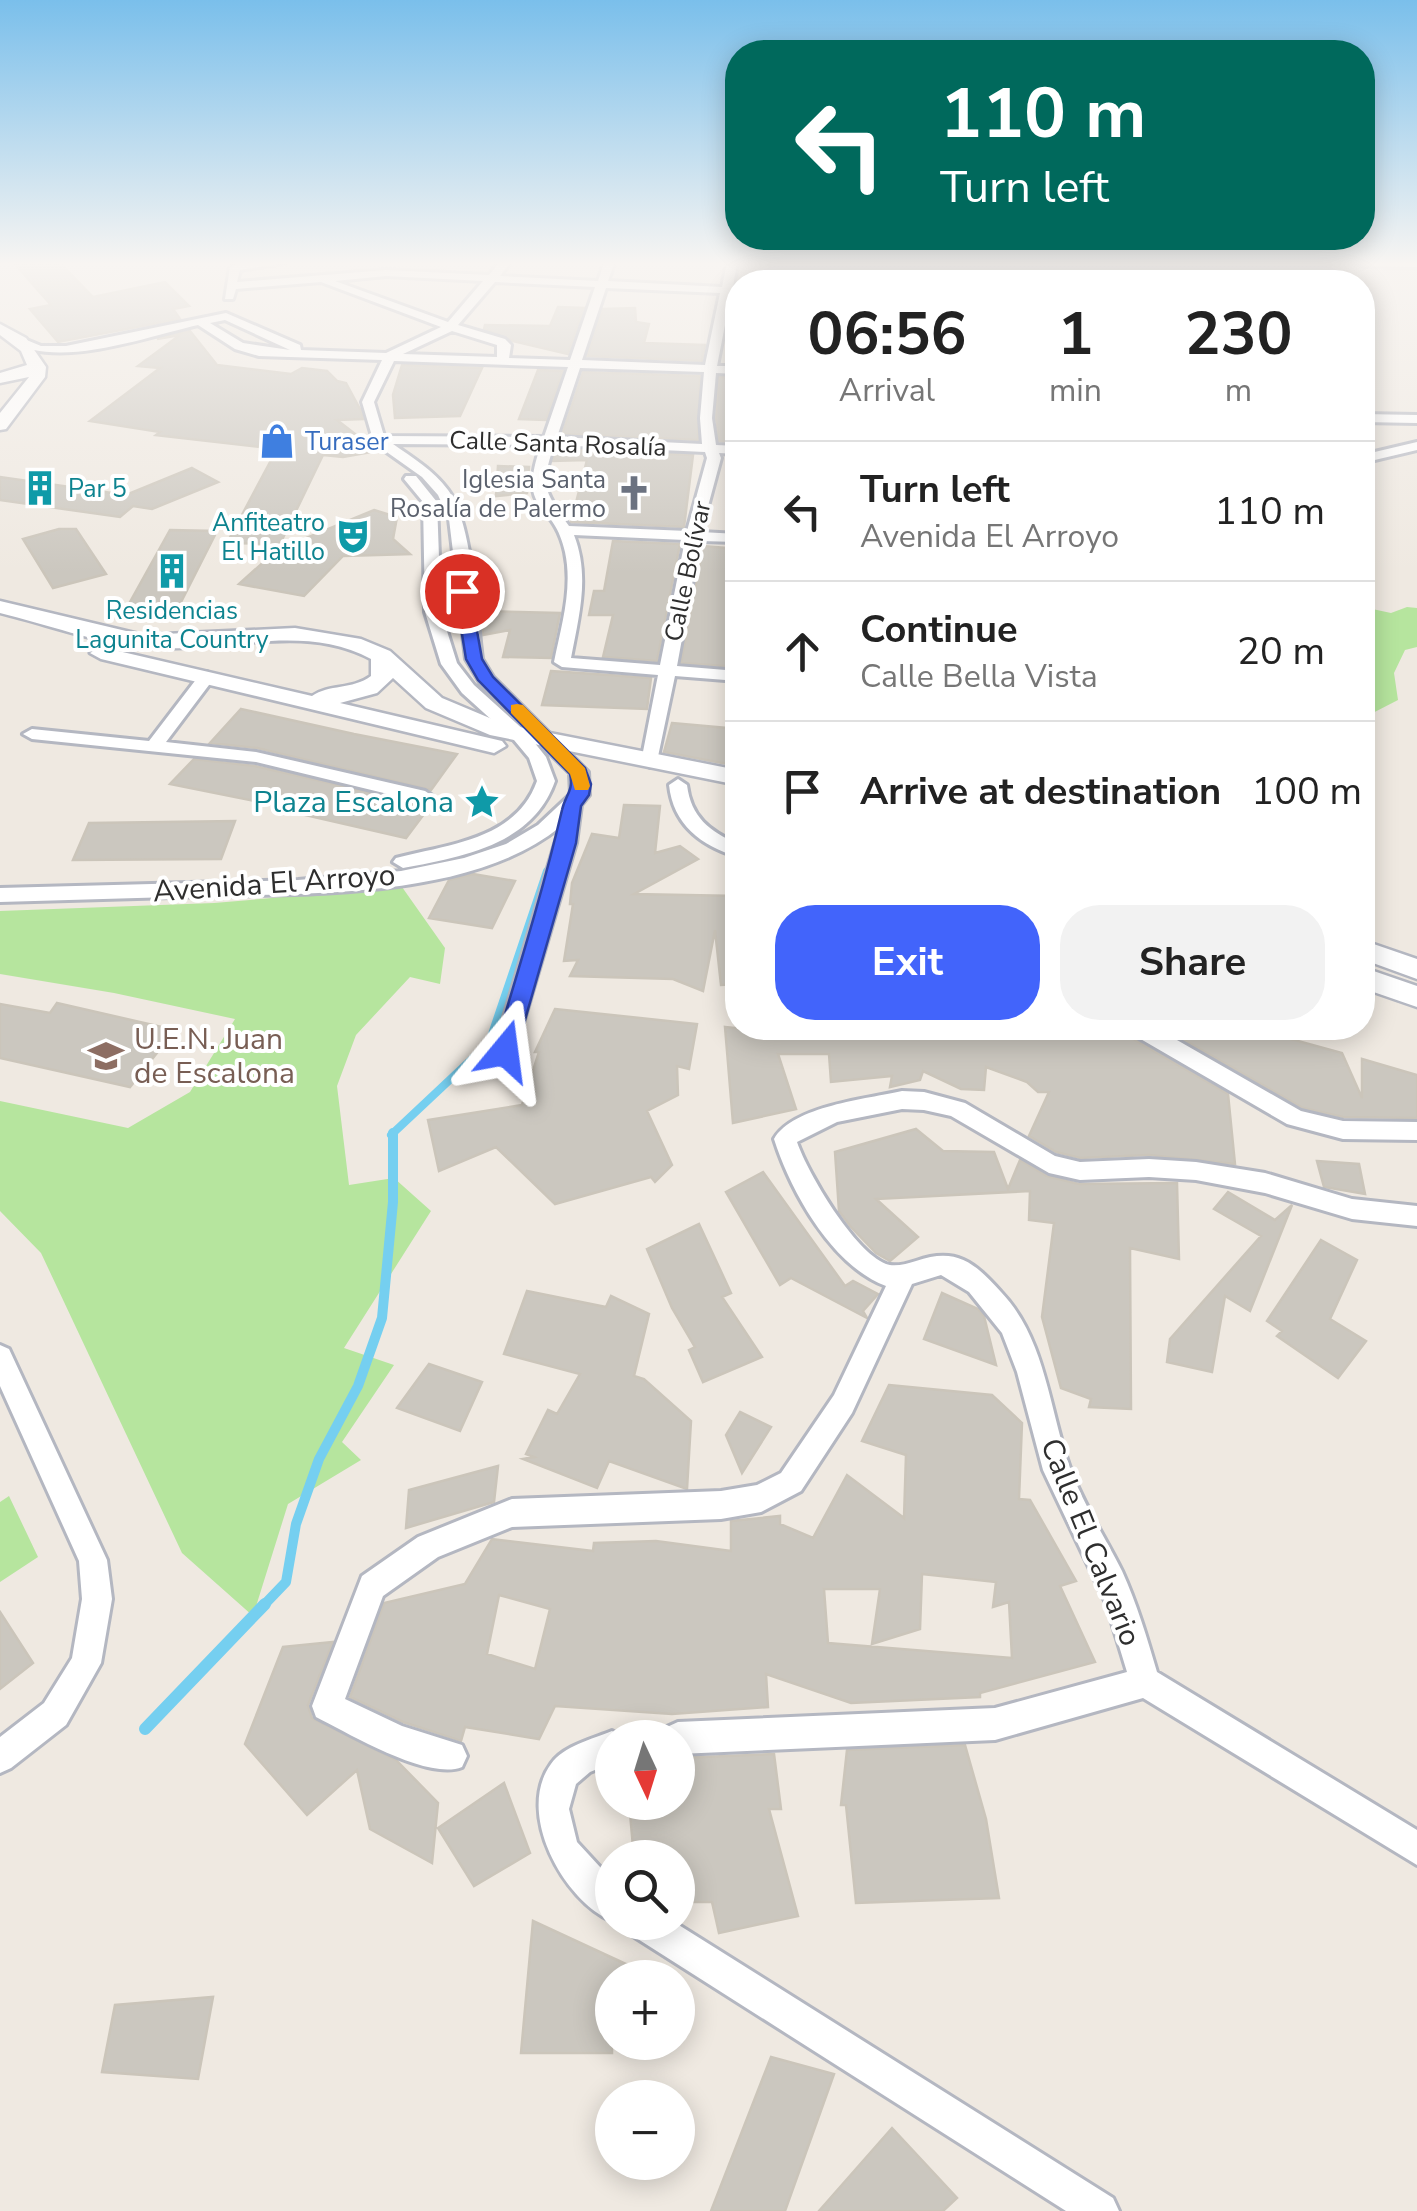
<!DOCTYPE html>
<meta charset="utf-8">
<style>
:root{--surface:#fff;--page:#f2f2f2;--text:#222;--muted:#767676;--line:#e0e0e0;--accent:#4264fb}
body{margin:0;font-family:"Nunito Sans",sans-serif;background:var(--page);color:var(--text);height:100vh;display:flex;flex-direction:column;font-size:38px;white-space:nowrap}
*{box-sizing:border-box;margin:0}
p{font-size:32px;color:var(--muted)}
.icon{flex:none;width:55px;height:55px;fill:none;stroke:currentColor;stroke-width:2;stroke-linecap:round;stroke-linejoin:round}
.map{position:relative;flex:1;overflow:hidden}
.details{position:absolute;left:725px;top:270px;width:650px;height:770px;display:flex;flex-direction:column;background:var(--surface);border-radius:40px;box-shadow:0 5px 25px #0003}
.details>*{flex:none}
.hud{position:absolute;left:725px;top:40px;width:650px;height:210px;border-radius:40px;box-shadow:0 5px 25px #0003;background:#00695c;color:#fff;overflow:hidden}
.needle{width:65px;rotate:176deg}
.fabs{position:absolute;left:595px;top:1720px;display:grid;gap:20px}
.fabs a{display:grid;place-items:center;width:100px;height:100px;border-radius:50%;background:var(--surface);box-shadow:0 5px 25px #0003;font-size:50px}
.pin{position:absolute;display:grid;place-items:center;width:85px;height:85px;color:#fff;margin:-42px;border:5px solid #fff;border-radius:50%;box-shadow:0 2px 10px #0007}
.me{position:absolute;width:110px;margin:-55px;rotate:16deg;stroke-linejoin:round;filter:drop-shadow(0 0 8px #0008)}
.turn{display:flex;align-items:center;gap:35px;height:210px;padding:0 50px;font-size:45px}
.turn .icon{width:130px;height:130px;stroke-width:2.5}
.turn b{display:block;font-size:70px;line-height:85px}
.eta{display:flex;justify-content:space-evenly;align-items:center;height:170px;text-align:center}
.eta b{font-size:60px;font-weight:700;line-height:70px}
.button{display:flex;gap:20px;margin-top:auto;padding:20px 50px}
.button a{flex:1;height:115px;border-radius:40px;background:var(--accent);color:#fff;font-size:40px;font-weight:700;line-height:115px;text-align:center}
.button a+a{background:var(--page);color:var(--text)}
ul{padding:0;list-style:none}
li{display:flex;align-items:center;gap:30px;height:140px;padding:0 50px;border-top:2px solid var(--line)}
li div{flex:1}
li b{display:block;font-size:38px}
li em{font-style:normal}
.map>svg:first-child{display:block}
</style>
<div class="map">
<svg width="1417" height="2211" viewBox="0 0 1417 2211">
<rect width="100%" height="100%" fill="#efe9e1"/>
<path fill="#b6e59e" d="M1363,607L1391,613L1407,607L1417,608V647L1405,650L1394,673L1398,700L1363,718Z
M402,887L445,948L440,984L410,977L356,1035L337,1086L349,1185L394,1178L431,1211L344,1348L394,1365L342,1442L361,1460L288,1504L253,1616L182,1553L41,1253L0,1211V1101L128,1128L190,1092L235,1019L114,993L0,974V911L214,903Z
M9,1496L38,1557L0,1582V1502Z"/>
<g fill="none" stroke-linecap="round" stroke-linejoin="round">
<path stroke="#75cff0" stroke-width="8" d="M391,1135L489,1043L547,871"/>
<path stroke="#75cff0" stroke-width="10" d="M263,1606L286,1582L296,1524L319,1459L358,1386L382,1318L393,1202V1133"/>
<path stroke="#75cff0" stroke-width="12" d="M145,1729L265,1604"/>
</g>
<path fill="#cbc7bf" stroke="#cbc5ba" stroke-width="2.5" fill-rule="evenodd" d="M14,263H60L93,297L165,282L189,306L173,309L180,319L58,342L30,309L51,305Z
M558,307L584,308L568,354L513,341L484,329L485,325L550,326Z
M635,308L636,322L649,324L644,343L705,345L702,361L587,356L603,309Z
M190,331L217,365L291,374L302,368L327,371L337,381L346,383L361,411L363,419L337,420L377,451L343,457L323,455L280,544L227,543L277,449L156,435L160,432L90,421L160,368L138,366L180,335L157,339Z
M402,365L482,368L460,416L395,418L393,395Z
M538,370L563,371L546,420L519,419Z
M583,372L700,376L698,440L562,434Z
M719,377L738,378V442L719,441L716,418Z
M557,449L693,455L684,527L571,522L587,460L553,461Z
M498,466L529,467L527,493L496,496Z
M192,468L218,482L152,509L133,506L120,517L0,500V477L126,495Z
M374,510L397,517L393,539L410,554L343,556L304,596L239,584L277,550Z
M59,529H76L106,574L53,588L23,539Z
M170,530L217,531L176,612L125,611Z
M613,541L680,544L657,661L603,657L613,615H589L594,591H604Z
M703,546L738,549V667L681,663Z
M481,611L560,613L551,658L503,657L510,630L483,635Z
M551,671L651,678L647,709L542,705Z
M241,709L354,734L457,754L431,790L257,748L210,743Z
M672,723L738,729V766L664,752Z
M194,759L255,766L430,806L406,838L301,814L304,811L170,784Z
M624,805L660,806L655,853L680,846L698,859L634,894L738,896V984L721,985L715,930L703,991L673,979L570,976L578,960L564,961L573,904H570L572,883L592,834L619,838Z
M235,821L221,859L73,860L89,823Z
M473,874L515,881L492,928L429,918L449,880Z
M57,1003L175,1030L130,1087L0,1058V1004L50,1013Z
M555,1009L697,1024L689,1069L677,1066L678,1095L647,1111L672,1165L655,1182L651,1177L555,1204L496,1147L439,1171L428,1120L522,1105L539,1052H535Z
M725,1027L810,1036L812,1028H1125L1130,1037L1228,1094L1235,1164L1149,1155L1080,1158L1056,1152L1029,1136L1049,1092H1038L1027,1082L986,1067L984,1090L961,1089L923,1071L920,1080L890,1087L892,1076L831,1082L829,1054H778L796,1109L733,1123Z
M1163,1028H1270L1269,1033L1342,1053L1362,1098V1059L1417,1075V1118L1343,1117L1303,1108Z
M916,1129L943,1151L994,1152L1008,1189L1020,1160L1047,1176L1079,1184L1177,1183L1179,1259L1130,1248L1131,1409L1089,1407L1091,1399L1061,1388L1042,1317L1054,1223L1029,1220L1030,1191L876,1199L918,1237L890,1261L876,1253L850,1226L839,1211L835,1152Z
M1317,1161L1359,1164L1365,1194L1324,1187Z
M763,1172L845,1286L853,1281L878,1294L863,1311L867,1318L791,1278L780,1285L726,1192Z
M1228,1192L1275,1220L1292,1205L1250,1311L1225,1296L1212,1372L1167,1362L1170,1339L1261,1236L1214,1209Z
M699,1224L731,1293L722,1297L762,1357L703,1382L689,1350L695,1347L672,1308L647,1249Z
M1321,1240L1357,1260L1330,1319L1366,1341L1338,1378L1277,1336L1282,1331L1267,1321Z
M527,1291L606,1307L611,1296L649,1314L634,1376L644,1379L691,1421L687,1489L609,1461L597,1488L523,1459L534,1457L526,1454L548,1410L557,1414L580,1374L504,1354Z
M942,1293L978,1309L984,1316L996,1365L924,1339Z
M429,1364L482,1382L460,1431L397,1408Z
M889,1385L992,1395L1022,1423L1019,1499L1030,1500L1076,1581L1060,1586L1095,1662L980,1693V1697L851,1703L766,1674L768,1707L672,1714L555,1706L539,1739L465,1727L461,1741L403,1722L350,1697L384,1603L465,1584L492,1539L593,1551L594,1543L656,1541L731,1551V1521L780,1516V1524L813,1538L847,1475L904,1518L906,1455L862,1441ZM922,1574L996,1582L993,1607L1009,1602L1012,1658L828,1643L824,1589H880L872,1644L920,1629ZM499,1595L550,1609L535,1669L487,1654Z
M740,1412L771,1427L742,1473L726,1435Z
M498,1466L494,1502L406,1528L409,1490Z
M0,1612L33,1663L0,1689Z
M333,1642L308,1705L312,1718L396,1760L438,1803L432,1863L370,1829L357,1770L307,1815L245,1744L283,1647Z
M965,1745L986,1819L999,1898L856,1903L846,1805H841L847,1750Z
M774,1754L781,1809H769L798,1916L719,1933L712,1902H678V1858H634L629,1802H678V1758Z
M504,1783L530,1853L474,1886L438,1828Z
M533,1921L656,1978H612V2053H521Z
M213,1997L198,2079L102,2072L115,2005Z
M771,2057L834,2074L785,2211H711Z
M892,2128L957,2198L943,2211H819Z"/>
<g fill="none" stroke-linecap="round" stroke-linejoin="round">
<defs>
<path id="minor" d="M242,263H285L240,270L237,282L386,270L489,275L499,263H510L500,276L598,281L604,263H614L608,281L722,287L727,263H737L733,287L738,288V294H731L717,366H738V374L716,373L712,418L716,445L738,446V454L719,453L721,458L701,532L738,534V542L700,541L677,666L738,671V681L675,676L656,766L650,767L641,762L658,675L562,667L554,662C561,627 573,589 565,552C553,497 516,516 541,445L393,444C413,458 433,470 448,490C473,524 476,615 482,659L493,677L588,772L589,795L581,805L576,843L513,1057H497L494,1051L560,827C472,898 314,893 206,896C137,898 69,900 0,902V888L298,880L401,871L464,858L506,844L538,825L571,794L570,773L481,684L466,659L449,519L438,495L422,477L374,443L362,402L382,360L259,356L235,349L198,325C149,336 54,371 11,340L17,336L41,346H66L226,313L300,345L301,350L386,353L441,327L321,282L236,289L233,299H225L230,267ZM386,276L483,281L448,322L335,281ZM495,282L595,287L570,360L509,358L511,345L505,339L458,325ZM606,288L720,293L705,365L582,360ZM225,320L290,350L243,343L210,323ZM452,331L497,345V357L403,354ZM394,361L568,367L544,437L384,436L374,402ZM580,368L704,372L700,418L702,444L557,437ZM554,445L705,452L707,458L687,531L569,526C544,490 540,488 554,445ZM574,535L685,540L660,665L571,658C579,616 590,576 574,535Z
M1358,263H1417V267L1363,266Z
M1362,414L1417,415V423L1362,422Z
M1417,442V450L1362,463V455Z
M406,476H416L437,502L441,612L457,663L474,685L526,732L546,757L555,781C533,845 462,857 403,868L393,862L396,858C449,844 516,840 537,781L529,758L514,740L462,693L441,664L425,612L423,502L404,479Z
M207,672L215,677L166,742L256,752L425,791L434,797L425,803L256,762L32,739L23,734L32,729L149,741L201,673Z
M678,779L687,785C691,817 709,831 738,844V857C701,846 673,824 669,785Z
M1129,1028H1156L1301,1111L1343,1121L1417,1122V1140L1343,1139L1287,1124L1132,1034Z
M902,1091L924,1092L965,1103L1055,1156L1080,1162L1149,1159L1196,1162L1265,1173L1352,1199L1417,1206V1226L1352,1219L1265,1193L1196,1180L1149,1177L1080,1180L1049,1173L951,1116L924,1110L902,1109L837,1122L797,1142C808,1174 854,1251 886,1264C894,1267 907,1264 916,1261C956,1247 974,1262 1001,1292C1046,1339 1049,1410 1070,1468C1083,1504 1105,1537 1122,1571C1137,1604 1147,1638 1157,1672L1417,1830V1865L1143,1698L995,1740L678,1754V1738H663L667,1727L678,1722L995,1708L1127,1672L1106,1603L1043,1470L1017,1372L1002,1333L969,1292L941,1275L912,1284L852,1413L801,1491L761,1512L721,1519L512,1527L438,1557L383,1596L345,1699L402,1726L462,1745L467,1756L462,1767C428,1781 348,1733 316,1717L312,1706L362,1576L418,1537L512,1499L721,1491L757,1485L781,1473L834,1395L886,1286C832,1266 791,1192 774,1139C793,1106 867,1099 902,1091Z
M0,1345L9,1349L107,1560L112,1599L101,1663L66,1725L11,1768L0,1773V1737L44,1703L72,1658L82,1599L79,1561L0,1386Z
M612,1731L624,1738H612V1763L590,1772L576,1784L569,1809L577,1842L612,1880V1921C564,1901 515,1813 551,1764C563,1746 593,1739 612,1731Z
M625,1922H674L1113,2198L1119,2211H1066L630,1934Z"/>
<path id="tertiary" d="M0,324L26,338L46,367L45,377L6,429L0,430V413L29,377L0,383V373L27,365L21,351L0,335Z
M0,601L143,635L295,628L361,639L390,651L442,698L504,724L738,770V785L490,735L426,708L393,678L377,693L340,703L502,741L506,746L494,753L101,659L90,653L101,647L312,696C329,684 352,690 371,676V659C300,621 218,655 143,647C96,643 46,624 0,613Z
M1362,940L1417,959V979L1362,959Z
M1362,967L1417,986V1007L1362,988Z"/>
</defs>
<use href="#minor" stroke="#b4b7c1" stroke-width="6"/>
<use href="#tertiary" stroke="#b4b7c1" stroke-width="5"/>
<use href="#minor" fill="#fff" fill-rule="evenodd"/>
<use href="#tertiary" fill="#fff" fill-rule="evenodd"/>
</g>
<linearGradient id="sky" x2="0" y2="1"><stop stop-color="#7abfeb"/><stop offset="0.46" stop-color="#f8f5f2"/><stop offset="1" stop-color="#f8f5f2" stop-opacity="0"/></linearGradient>
<rect width="1417" height="573" fill="url(#sky)"/>
<path fill="#4264fb" stroke="#2b41a3" stroke-width="2.5" d="M462,587L470,591L482,659L493,677L585,768L591,784L589,795L581,806L576,843L516,1051L505,1060L494,1051C518,971 543,891 562,810C565,795 574,791 570,774L478,680L466,659L455,591Z"/>
<path fill="#f59e0b" d="M517,704L523,705L585,768L590,786L588,790H575L570,774L511,713V705Z"/>
<defs>
<symbol id="shop-bare" viewBox="-9 -9 18 18"><path d="M-5-2.5h2.3a2.7 3.5 0 0 1 5.4 0H5L5.5 6h-11ZM-1.5-2.5h3a1.5 2.3 0 0 0-3 0Z" fill="#3f7fe0" stroke="#fff" stroke-width="2.5" paint-order="stroke"/></symbol>
<symbol id="building-bare" viewBox="-9 -9 18 18"><path d="M-4-6H4V6H1V3H-1V6H-4ZM-2.5-4.3h1.7v1.8h-1.7ZM.8-4.3h1.7v1.8H.8ZM-2.5-1h1.7V.8h-1.7ZM.8-1h1.7V.8H.8Z" fill="#0f9aa8" stroke="#fff" stroke-width="2.5" paint-order="stroke"/></symbol>
<symbol id="church-bare" viewBox="-9 -9 18 18"><path d="M-1.2-6h2.4v3.5h3.3v2.4h-3.3V6h-2.4V-.1h-3.3v-2.4h3.3Z" fill="#6b7280" stroke="#fff" stroke-width="2.5" paint-order="stroke"/></symbol>
<symbol id="theatre-bare" viewBox="-9 -9 18 18"><path d="M-5-5.5Q0-4 5-5.5V0Q5 5 0 6Q-5 5-5 0ZM-3.3-2.5H-1v1.5H-3.3ZM1-2.5H3.3v1.5H1ZM-2.8 1Q0 5.5 2.8 1Z" fill="#0f9aa8" stroke="#fff" stroke-width="2.5" paint-order="stroke"/></symbol>
<symbol id="sight-bare" viewBox="-9 -9 18 18"><path d="M0-6L1.8-2.2L6-1.7L2.9 1.2L3.7 5.4L0 3.3L-3.7 5.4L-2.9 1.2L-6-1.7L-1.8-2.2Z" fill="#0f9aa8" stroke="#fff" stroke-width="2.5" paint-order="stroke"/></symbol>
<symbol id="school-bare" viewBox="-9 -9 18 18"><path d="M0-5L7-2L0 1L-7-2ZM-4 1L0 2.5L4 1V4Q0 6-4 4Z" fill="#8d6e63" stroke="#fff" stroke-width="2.5" paint-order="stroke"/></symbol>
</defs>
<g fill-rule="evenodd">
<use href="#shop-bare" x="252" y="416" width="50" height="50"/>
<use href="#building-bare" x="15" y="463" width="50" height="50"/>
<use href="#church-bare" x="609" y="468" width="50" height="50"/>
<use href="#theatre-bare" x="328" y="511" width="50" height="50"/>
<use href="#building-bare" x="147" y="546" width="50" height="50"/>
<use href="#sight-bare" x="457" y="777" width="50" height="50"/>
<use href="#school-bare" x="81" y="1031" width="50" height="50"/>
</g>
<g text-anchor="middle" stroke-width="8" stroke-linejoin="round" paint-order="stroke">
<g font-size="25" fill="#366cbe" stroke="#fff" text-anchor="start">
<text x="305" y="450">Turaser</text>
</g>
<g font-size="25" fill="#2e2e2e" stroke="#fff">
<text transform="translate(558 443) rotate(2)" y="9">Calle Santa Rosalía</text>
<text transform="translate(687 571) rotate(-78)" y="9">Calle Bolívar</text>
</g>
<g font-size="25" fill="#5b616d" stroke="#fff" text-anchor="end">
<text x="606" y="488">Iglesia Santa<tspan x="606" dy="29">Rosalía de Palermo</tspan></text>
</g>
<g font-size="25" fill="#0d838f" stroke="#fff" text-anchor="start">
<text x="68" y="497">Par 5</text>
<text x="325" y="531" text-anchor="end">Anfiteatro<tspan x="325" dy="29">El Hatillo</tspan></text>
<text x="172" y="619" text-anchor="middle">Residencias<tspan x="172" dy="29">Lagunita Country</tspan></text>
</g>
<g font-size="30" fill="#0d838f" stroke="#fff" text-anchor="end">
<text x="454" y="812">Plaza Escalona</text>
</g>
<g font-size="30" fill="#2e2e2e" stroke="#fff">
<text transform="translate(274 883) rotate(-4)" y="10">Avenida El Arroyo</text>
<text transform="translate(1091 1542) rotate(68)" y="10">Calle El Calvario</text>
</g>
<g font-size="30" fill="#785e54" stroke="#fff" text-anchor="start">
<text x="134" y="1049">U.E.N. Juan<tspan x="134" dy="34">de Escalona</tspan></text>
</g>
</g>
</svg>
<div class="fabs">
<a><svg class="needle" viewBox="-14 -14 28 28"><path d="M0-13l5 13h-10z" fill="#e53935"/><path d="M0 13l5-13h-10z" fill="#767676"/></svg></a>
<a><svg class="icon" aria-label="search" viewBox="0 0 24 24"><circle cx="10" cy="10" r="6"/><path d="M15 15l6 6"/></svg></a>
<a>+</a>
<a>−</a>
</div>
<div class="pin" style="left:462px;top:591px;background:#d93025"><svg class="icon" aria-label="arrive" viewBox="0 0 24 24"><path d="M6 21V4h12l-3 4 3 4H6"/></svg></div>
<svg class="me" style="left:505px;top:1051px" viewBox="-20 -20 40 40"><path d="M0-17L14 15 0 8-14 15z" fill="#4264fb" stroke="#fff" stroke-width="4"/></svg>
<div class="hud">
<div class="turn"><svg class="icon" aria-label="left" viewBox="0 0 24 24"><path d="M17 20v-9H6M10 6l-5 5 5 5"/></svg><div><b>110 m</b>Turn left</div></div>
</div>
<section class="details">
<div class="eta">
<div><b>06:56</b><p>Arrival</p></div>
<div><b>1</b><p>min</p></div>
<div><b>230</b><p>m</p></div>
</div>
<ul>
<li><svg class="icon" aria-label="left" viewBox="0 0 24 24"><path d="M17 20v-9H6M10 6l-5 5 5 5"/></svg><div><b>Turn left</b><p>Avenida El Arroyo</p></div><em>110 m</em></li>
<li><svg class="icon" aria-label="ahead" viewBox="0 0 24 24"><path d="M12 20V5M6 11l6-6 6 6"/></svg><div><b>Continue</b><p>Calle Bella Vista</p></div><em>20 m</em></li>
<li><svg class="icon" aria-label="arrive" viewBox="0 0 24 24"><path d="M6 21V4h12l-3 4 3 4H6"/></svg><div><b>Arrive at destination</b></div><em>100 m</em></li>
</ul>
<div class="button"><a>Exit</a><a>Share</a></div>
</section>
</div>
